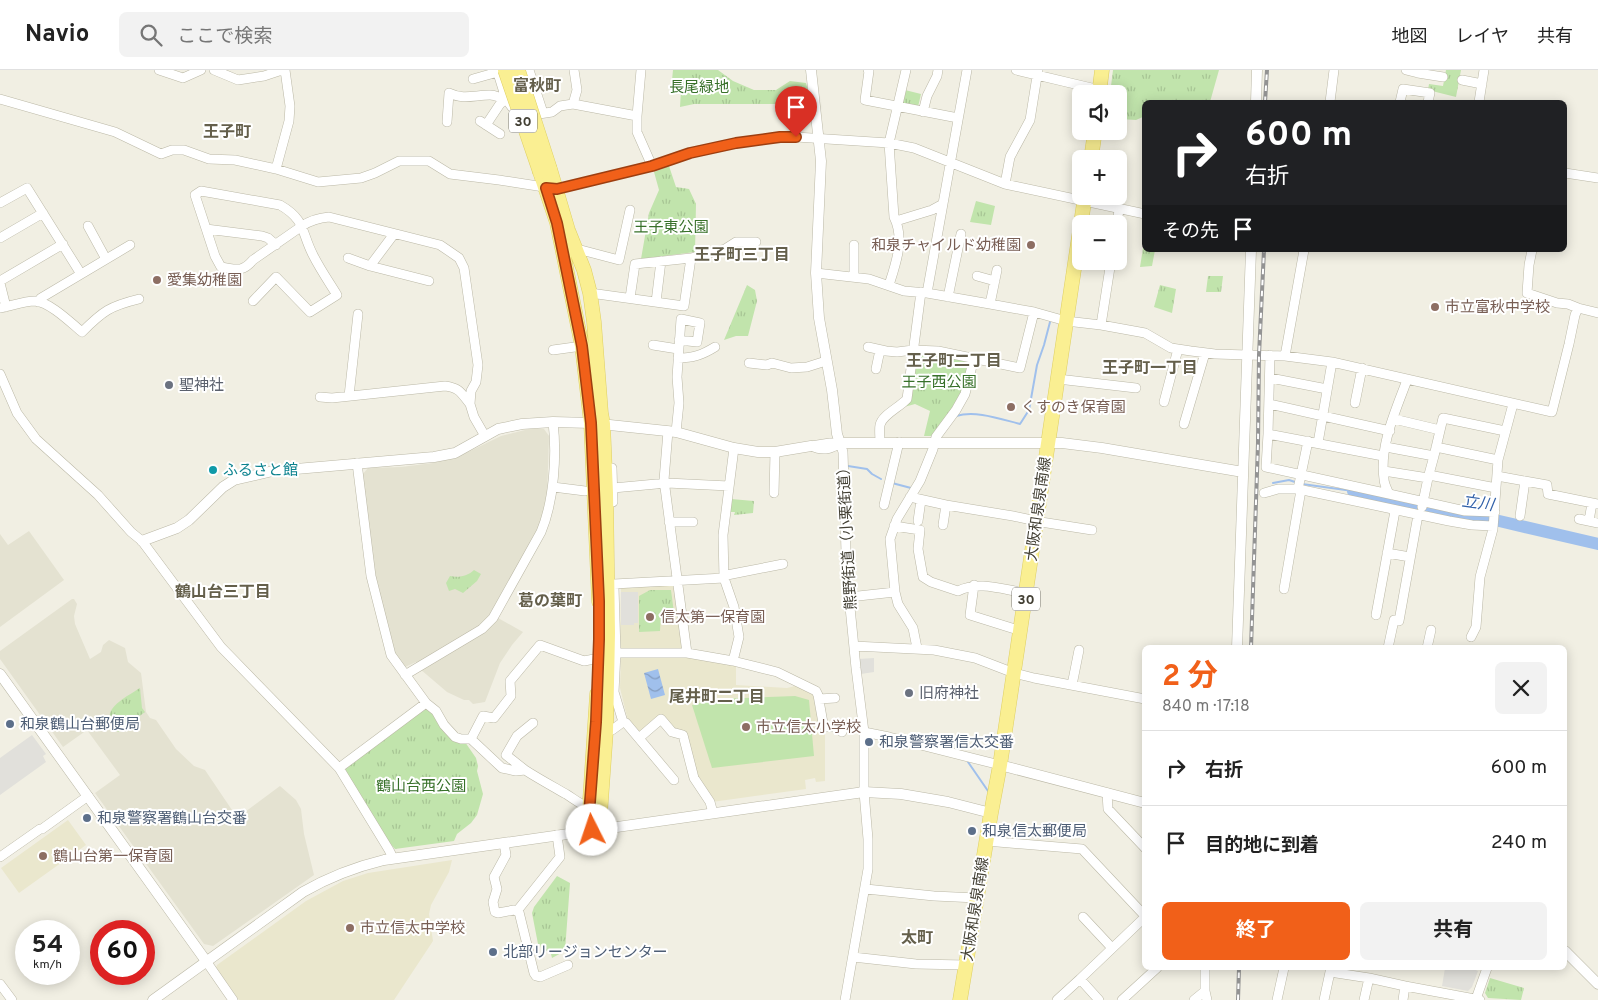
<!DOCTYPE html>
<html lang="ja">
<meta charset="utf-8">
<style>
:root{--surface:#fff;--page:#f2f2f2;--text:#222;--muted:#767676;--line:#e0e0e0;--accent:#f16019}
body{margin:0;font-family:Overpass,"Noto Sans JP",sans-serif;background:var(--page);color:var(--text);height:100vh;display:flex;flex-direction:column;font-size:19px;white-space:nowrap}
*{box-sizing:border-box;margin:0}
p{font-size:16px;color:var(--muted)}
.icon{flex:none;width:28px;height:28px;fill:none;stroke:currentColor;stroke-width:2;stroke-linecap:round;stroke-linejoin:round}
.map{position:relative;flex:1;overflow:hidden}
.side{position:absolute;left:1142px;top:575px;width:425px;height:325px;display:flex;flex-direction:column;background:var(--surface);border-radius:8px;box-shadow:0 2px 12px #0003}
.side>*{flex:none}
.hud{position:absolute;left:1142px;top:30px;width:425px;height:152px;border-radius:8px;box-shadow:0 2px 12px #0003;background:#202124;color:#fff;overflow:hidden}
.buttons{position:absolute;left:1072px;top:15px;display:grid;gap:10px}
.buttons a{display:grid;place-items:center;width:55px;height:55px;border-radius:8px;background:var(--surface);box-shadow:0 2px 12px #0003;font-size:25px}
.speed{position:absolute;left:15px;top:850px;display:flex;gap:10px;font-size:25px;font-weight:700;text-align:center}
.speed>*{display:grid;place-content:center;width:65px;height:65px;border-radius:50%;background:var(--surface);box-shadow:0 2px 12px #0003;line-height:1}
.speed small{font-size:12px;font-weight:400}
.speed .limit{border:8px solid #d22;background:#fff;color:#111}
.pin{position:absolute;display:grid;place-items:center;width:42px;height:42px;color:#fff;margin:-51px -21px;border-radius:50% 50% 50% 0;rotate:-45deg;box-shadow:0 0 5px #0007}
.pin .icon{rotate:45deg}
.me{position:absolute;width:55px;margin:-28px;rotate:356deg;stroke-linejoin:round;filter:drop-shadow(0 0 4px #0008)}
.turn{display:flex;align-items:center;gap:18px;height:105px;padding:0 20px;font-size:22px}
.turn .icon{width:65px;height:65px;stroke-width:2.5}
.turn b{display:block;font-size:35px;line-height:42px}
.then{display:flex;align-items:center;height:48px;padding:0 20px;background:#0003;gap:10px;font-size:19px}
.round{display:grid;place-items:center;flex:none;width:52px;height:52px;border-radius:8px;background:var(--page)}
.headline{display:flex;align-items:center;justify-content:space-between;height:85px;padding:0 20px}
h1{font-size:30px;font-weight:700;line-height:38px;color:var(--accent)}
.button{display:flex;gap:10px;margin-top:auto;padding:10px 20px}
.button a{flex:1;height:58px;border-radius:8px;background:var(--accent);color:#fff;font-size:20px;font-weight:700;line-height:58px;text-align:center}
.button a+a{background:var(--page);color:var(--text)}
ul{padding:0;list-style:none}
li{display:flex;align-items:center;gap:15px;height:75px;padding:0 20px;border-top:1px solid var(--line)}
li div{flex:1}
li b{display:block;font-size:19px}
li em{font-style:normal}
header{display:flex;align-items:center;gap:30px;box-sizing:border-box;height:70px;padding:0 25px;background:var(--surface);border-bottom:1px solid var(--line)}
header strong{font-size:24px}
nav{display:flex;gap:28px;margin-inline-start:auto;font-size:18px}
.search{width:350px;height:45px;background:var(--page);display:flex;align-items:center;gap:12px;box-sizing:border-box;padding:0 18px;border-radius:8px;color:var(--muted);font-size:19px}
.map>svg:first-child{display:block}
</style>
<header>
<strong>Navio</strong>
<div class="search"><svg class="icon" aria-label="search" viewBox="0 0 24 24"><circle cx="10" cy="10" r="6"/><path d="M15 15l6 6"/></svg>ここで検索</div>
<nav><a>地図</a><a>レイヤ</a><a>共有</a></nav>
</header>
<div class="map">
<svg width="1598" height="930" viewBox="0 0 1598 930">
<defs>
<pattern id="grass-tufts" width="24" height="20" patternUnits="userSpaceOnUse" patternTransform="scale(1.25)"><rect width="24" height="20" fill="#c1e4ac"/><path d="M3 7l-1-3M5 7V3M7 7l1-3M15 17l-1-3M17 17v-4M19 17l1-3" fill="none" stroke="#a7c594"/></pattern>
<pattern id="water-waves" width="16" height="10" patternUnits="userSpaceOnUse" patternTransform="scale(1.25)"><rect width="16" height="10" fill="#a0c0ec"/><path d="M0 5q4-4 8 0t8 0" fill="none" stroke="#849dc0"/></pattern>
</defs>
<rect width="100%" height="100%" fill="#f1efe3"/>
<path fill="#e4e2d1" d="M529,359H544L549,366L547,428L536,467L491,544L523,562L512,575L500,593L485,632L473,634L469,630H464L447,622L420,599L416,592L405,597L396,587L377,514L371,480L362,405L368,398L401,397L433,393L454,387L470,381L501,366Z
M29,461L64,510L0,557V464L8,475Z
M72,529H74L77,534L74,546L75,554L90,589L101,582L103,575L109,570L125,578L128,592L141,603L146,642L150,648L156,650L176,679L194,696L205,700L234,743L241,745L280,716L296,730L301,739L304,764L314,805L213,876L204,874L95,723L120,705L87,660L63,677L0,589V581Z"/>
<path fill="#eae7cd" d="M675,513L683,579L620,580L621,517Z
M621,586L687,587L736,594V615L787,618L795,616L796,614L812,621L818,632L819,654L825,660V711L816,712L815,708L805,710L806,719L712,732L696,707L683,663L672,659L661,647L639,665L628,651L620,618Z
M68,750L86,775L19,823L1,798Z
M452,790L449,802L431,835L429,844L433,871L394,930H239L216,898L217,895L306,831L343,811L368,803Z"/>
<path fill="url(#grass-tufts)" d="M673,0H718L733,11L754,20H776L790,11L806,13L809,24L775,34H694L680,37L681,20H671Z
M1113,0H1219L1210,32H1145V46L1136,50L1119,49V24H1110Z
M1446,0H1461L1456,27L1428,20L1429,14L1443,16Z
M905,20L921,24L918,37L902,34Z
M669,96L676,117L689,119L696,134L695,182L641,189L649,143L659,120L654,102Z
M976,131L995,136L991,155L970,152Z
M1145,166V180H1155L1152,196L1140,197Z
M1208,206H1223L1221,222H1206Z
M747,215L755,220L757,231L748,266H736L724,270Z
M1160,215L1176,219L1172,243L1154,237Z
M918,282L970,289L963,323L933,366H924L930,341L915,334L904,337L915,283Z
M731,429L754,431L753,443L734,445L735,442H730Z
M474,500L481,504L477,511L463,523L455,519L449,521L446,513L450,506C459,508 468,506 474,500Z
M650,520H671L674,543L661,544L660,561L639,562V526Z
M140,618L142,638L145,642L118,662C115,658 111,653 110,648C107,636 131,624 140,618Z
M428,636L453,667L461,674L465,672L476,688L478,696L477,701L483,724L477,745L471,753L457,764L454,771L395,779L388,771L345,701L346,697Z
M557,806L570,813L565,881L552,888L550,880L542,882L540,874H538L532,843L534,837Z
M1490,908L1524,918L1521,930L1488,928L1485,923Z"/>
<path fill="#c1e4ac" d="M795,626L809,630L814,686L712,698L692,635L716,629Z"/>
<path fill="#e1e0db" d="M621,522H638V553H634V555H621Z
M874,588V602L861,604L858,589Z
M32,665L46,684L43,686L46,692L0,725V688Z
M1445,898H1471L1478,901L1472,917L1468,921L1442,916Z"/>
<path fill="url(#water-waves)" d="M658,599L665,625L651,629L644,603Z"/>
<g fill="none" stroke-linecap="round" stroke-linejoin="round">
<path stroke="#a0c0ec" stroke-width="2" d="M956,346C976,340 1000,349 1020,354L1029,340L1037,295L1044,275L1050,252
M848,396L867,399L872,404L881,409
M892,413L911,418
M1273,413L1289,410L1295,412
M1302,414L1353,421
M968,692L988,721"/>
<path stroke="#a0c0ec" stroke-width="12" d="M1353,421L1396,433L1475,449L1495,450L1598,474"/>
<defs>
<path id="minor" d="M159,0L183,8L201,0
M214,0L238,10L264,6L282,0
M497,0L506,29L517,44L526,46L552,42L560,36L573,34L637,46
M529,0L543,43
M641,0L637,46V62L652,96
M868,0L869,1L865,30L958,48
M1016,0L1100,20
M1406,0L1418,3L1419,0
M1418,3L1443,7
M473,9L498,2
M1462,10L1482,14
M0,29L115,62L161,84L172,80H184L209,89L235,90L276,99L318,112L361,108L375,103L399,91H429L450,104L499,110L557,119L652,96L690,83L736,73L780,67H796L889,73L914,78L1005,114L1145,144
M1330,32L1334,0
M1400,32L1403,19L1430,23L1428,32
M1479,32L1484,0
M573,34L577,20L574,0
M923,42L927,26L937,6L938,0
M480,51L500,64
M447,52L449,23C463,30 475,25 490,25C495,25 501,28 506,29
M486,55L500,34L506,29
M276,99L289,51L290,36L285,0
M1565,103L1598,108
M1005,114L1010,87L1030,50L1038,0
M0,133L27,118L81,204
M896,151L932,140L943,134
M1117,154L1119,139
M88,156L106,189
M206,159L262,166L268,168L276,175
M0,168L43,143
M1532,180L1529,195L1527,223L1557,233L1568,234L1578,238
M577,181L581,180L619,190L630,140
M348,188L370,196L429,211
M370,196L394,164
M816,203L869,209L904,221L927,223L990,234L1034,242L1066,251L1101,255L1145,263L1171,278L1191,281L1215,284L1285,286L1332,292L1552,342L1569,274L1575,245L1578,238L1598,243
M854,206V175
M977,206L995,211
M0,211L63,174
M0,213L6,237
M889,215C896,193 905,169 894,147L889,73L906,0
M590,223L684,236L691,188L725,179L736,172H756
M927,223L967,0
M948,227L961,164
M630,228L635,194L691,188
M253,231L276,207L310,242L337,225C329,212 320,199 313,185C301,162 306,150 280,135L201,121L195,125L215,186L221,197C236,199 242,203 253,190L302,156C311,150 318,148 329,147L440,175L459,188L464,198L478,295L476,312L471,321L470,334L474,347L485,366
M38,232L41,228L130,175
M656,232L661,191
M990,234L997,200
M0,238C11,236 24,231 35,231C50,232 71,253 82,262C103,241 110,236 139,229
M1101,255L1111,191
M653,275L678,279
M868,277L886,281L897,282L913,280L938,281L1020,298L1034,242
M553,280L582,276
M1270,285L1268,364L1266,397L1389,424
M1285,286L1304,180
M678,288C693,288 702,285 715,277
M749,293L767,295L772,293L791,298L807,297L826,291
M876,299L880,280
M0,304L17,343L36,369L98,425L131,462L142,471L221,577L339,698L389,780L393,788
M1270,308L1327,319
M1058,309L1136,318
M1407,310C1396,340 1379,376 1384,409C1384,414 1387,419 1389,424L1465,441L1495,442
M349,326L358,244
M320,327L332,328L445,316C460,318 461,323 470,334
M1164,332L1178,279
M1355,333L1362,298
M1269,334L1390,361
M1394,349L1440,360
M1184,354L1205,283
M668,361L664,410L687,583
M676,362L679,333L677,307L681,249L700,253L697,272L679,270
M1268,364L1383,386
M1308,371L1298,419L1449,451L1472,455L1493,456
M880,372C880,367 879,360 880,355C882,345 900,337 907,329L921,222
M840,373L843,382L846,482L849,527L856,598L864,662V722L868,769V799L845,930
M1318,373L1332,292
M811,376C822,381 830,380 840,373
M811,376L830,373H840
M1386,377L1434,386L1428,408
M1436,377L1498,390
M1434,386L1443,348L1505,361
M357,393L371,506L391,585L426,633L436,641L444,655L455,667L461,669H471L502,698L516,701L525,700C539,709 552,716 566,724C574,729 581,735 590,738
M612,398L613,432
M1384,401L1428,408L1422,437
M1429,405L1496,418
M1497,406L1547,415L1548,424L1598,434
M553,417L585,421
M613,418L667,413L729,416
M774,423L775,382
M1264,423L1278,419H1298
M910,427L946,435L1013,446L1041,452L1092,460
M884,435L899,372
M1520,446L1525,411
M1579,449L1598,453
M918,451L921,430
M1589,451L1592,433
M669,452H693
M943,455L946,435
M894,456L920,460L918,479L923,507L931,512L958,521C979,510 1004,520 1026,523
M1387,483L1410,487
M614,514L724,508L727,505L783,494
M974,515L970,545L1021,561
M1284,519L1301,420
M849,527L895,522
M1376,545L1395,441
M1399,551L1418,445
M1471,567L1476,557L1480,507L1493,459L1498,390L1513,334
M854,576L934,580L975,588L1014,603L1034,608L1145,629
M917,578L913,558L898,534L895,522L890,469L897,449L920,411L933,379L936,367L956,340L965,324L974,288
M1388,578L1394,550
M1427,578L1431,560
M610,583H687L733,591L777,602L816,621L818,625L823,653L826,657H840L842,662
M733,591L739,567L734,537L724,508L723,465L734,378
M405,605L482,559L493,548L541,462C554,431 557,385 553,352
M1072,615L1079,580
M819,629L835,628
M623,652L626,653L674,710
M606,661L612,660L623,652L614,622L616,582L614,518
M864,662L889,667L1000,695
M639,668L661,649L672,662L683,665L694,708L710,732L713,743
M471,669L483,646L494,648L511,626L510,611L540,575L584,591L599,588
M339,698L426,633
M525,700L506,685L517,666L533,653
M1107,723L1108,739L1145,778
M986,771L1082,779L1145,846
M504,773L506,785L494,807L497,819L493,832L495,842L498,843L514,840L519,842L534,903L536,906L540,907L568,895
M0,787L40,759H42L88,726
M866,819L934,826L977,828
M517,841L560,787L557,765
M1083,847L1112,878
M853,887L916,894L966,895
M206,891L233,930
M1205,898V921L1207,930
M1369,908L1405,916
M1080,909L1145,847
M0,914L12,930
M1476,929L1487,898
M1057,930L1080,909L1099,930
M1122,930L1157,898
M1194,930L1205,921
M1277,930L1284,898
M1324,930L1330,902L1369,908L1364,930
M1403,930L1405,916L1480,930"/>
<path id="tertiary" d="M811,0L821,91L816,203L819,248L832,320L837,364L840,373H1062L1102,378L1243,402
M1256,32L1257,0
M142,471L177,458L189,450L223,417L234,410L273,401L434,387L455,383L498,359L522,354L553,352L591,353L676,362L734,378L758,382H775L811,376
M1237,578L1251,180
M0,604L206,891
M1000,695L1145,733
M1565,881L1598,914
M153,930L303,822C329,807 355,797 384,790L864,722L901,724L948,732L991,743"/>
<path id="primary" d="M1099,24L1102,0
M1091,89L1095,61
M550,99L568,160L584,200L590,223L594,252L601,343L603,354L606,423L608,563L606,661L600,745L603,759
M540,102L557,153L582,276L591,353L599,532
M591,760L589,745L597,624
M960,930L991,743L1000,695L1085,126"/>
</defs>
<use href="#minor" stroke="#bbb8a6" stroke-width="10"/>
<use href="#tertiary" stroke="#bbb8a6" stroke-width="11"/>
<use href="#primary" stroke="#decf63" stroke-width="15"/>
<use href="#minor" stroke="#fff" stroke-width="9"/>
<use href="#tertiary" stroke="#fff" stroke-width="10"/>
<use href="#primary" stroke="#faef92" stroke-width="14"/>
<defs>
<path id="rail" d="M1265,32L1267,0
M1251,578L1258,373L1259,285L1264,180
M1238,930L1239,898"/>
</defs>
<use href="#rail" stroke="#939393" stroke-width="4"/>
<use href="#rail" stroke="#fff" stroke-width="2" stroke-dasharray="5.5" stroke-linecap="butt"/>
<defs>
<path id="primary-bridge" d="M505,0L540,102
M518,0L550,99"/>
</defs>
<use href="#primary-bridge" stroke="#decf63" stroke-width="15" stroke-linecap="butt"/>
<use href="#primary-bridge" stroke="#faef92" stroke-width="14"/>
</g>
<g fill="none" stroke-linecap="round" stroke-linejoin="round">
<defs>
<path id="route" d="M592,760L589,745L596,652L599,569V531L591,353L582,276L557,153L546,118L557,119L652,96L690,83L736,73L780,67H796"/>
</defs>
<use href="#route" stroke="#9d3e10" stroke-width="12"/>
<use href="#route" stroke="#f16019" stroke-width="9"/>
</g>
<g fill="#8d6e63" stroke="#fff" stroke-width="2">
<circle cx="1031" cy="175" r="5"/>
<circle cx="157" cy="210" r="5"/>
<circle cx="1435" cy="237" r="5"/>
<circle cx="1011" cy="337" r="5"/>
<circle cx="650" cy="547" r="5"/>
<circle cx="746" cy="657" r="5"/>
<circle cx="43" cy="786" r="5"/>
<circle cx="350" cy="858" r="5"/>
</g>
<g fill="#6b7280" stroke="#fff" stroke-width="2">
<circle cx="169" cy="315" r="5"/>
<circle cx="909" cy="623" r="5"/>
</g>
<circle fill="#0f9aa8" stroke="#fff" stroke-width="2" cx="213" cy="400" r="5"/>
<g fill="#5c6f8a" stroke="#fff" stroke-width="2">
<circle cx="10" cy="654" r="5"/>
<circle cx="869" cy="672" r="5"/>
<circle cx="87" cy="748" r="5"/>
<circle cx="972" cy="761" r="5"/>
<circle cx="493" cy="882" r="5"/>
</g>
<g text-anchor="middle" stroke-width="4" stroke-linejoin="round" paint-order="stroke">
<g fill="#fff" stroke="#7b7970" stroke-width="1">
<rect x="509" y="39.5" width="28" height="23" rx="4"/>
<rect x="1012" y="517.5" width="28" height="23" rx="4"/>
</g>
<g font-size="14" font-weight="bold" fill="#423f33">
<text x="523" y="56">30</text>
<text x="1026" y="534">30</text>
</g>
<g font-size="15" fill="#38712a" stroke="#fff">
<text x="699" y="22">長尾緑地</text>
<text x="671" y="162">王子東公園</text>
<text x="939" y="317">王子西公園</text>
<text x="421" y="721">鶴山台西公園</text>
</g>
<g font-size="15" fill="#785e54" stroke="#fff" text-anchor="start">
<text x="1021" y="180" text-anchor="end">和泉チャイルド幼稚園</text>
<text x="167" y="215">愛集幼稚園</text>
<text x="1445" y="242">市立富秋中学校</text>
<text x="1021" y="342">くすのき保育園</text>
<text x="660" y="552">信太第一保育園</text>
<text x="756" y="662">市立信太小学校</text>
<text x="53" y="791">鶴山台第一保育園</text>
<text x="360" y="863">市立信太中学校</text>
</g>
<g font-size="15" fill="#5b616d" stroke="#fff" text-anchor="start">
<text x="179" y="320">聖神社</text>
<text x="919" y="628">旧府神社</text>
</g>
<g font-size="15" fill="#0d838f" stroke="#fff" text-anchor="start">
<text x="223" y="405">ふるさと館</text>
</g>
<g font-size="15" fill="#423f33" stroke="#fff">
<text transform="translate(1038 439) rotate(-82)" y="5">大阪和泉泉南線</text>
<text transform="translate(847 465) rotate(-93)" y="5">熊野街道（小栗街道）</text>
<text transform="translate(975 839) rotate(-81)" y="5">大阪和泉泉南線</text>
</g>
<g font-size="15" fill="#4e5e75" stroke="#fff" text-anchor="start">
<text x="20" y="659">和泉鶴山台郵便局</text>
<text x="879" y="677">和泉警察署信太交番</text>
<text x="97" y="753">和泉警察署鶴山台交番</text>
<text x="982" y="766">和泉信太郵便局</text>
<text x="503" y="887">北部リージョンセンター</text>
</g>
<g font-size="16" font-weight="bold" fill="#645f4b" stroke="#fff">
<text x="537" y="21">富秋町</text>
<text x="227" y="67">王子町</text>
<text x="742" y="190">王子町三丁目</text>
<text x="954" y="296">王子町二丁目</text>
<text x="1150" y="303">王子町一丁目</text>
<text x="223" y="527">鶴山台三丁目</text>
<text x="550" y="536">葛の葉町</text>
<text x="717" y="632">尾井町二丁目</text>
<text x="917" y="873">太町</text>
</g>
<g font-size="16" font-style="italic" fill="#3261a9" stroke="#fff">
<text transform="translate(1478 432) rotate(8)" y="6">立川</text>
</g>
</g>
</svg>
<div class="buttons">
<a><svg class="icon" aria-label="sound" viewBox="0 0 24 24"><path d="M4 9h4l5-4v14l-5-4H4zM17 9q2 3 0 6"/></svg></a>
<a>+</a>
<a>−</a>
</div>
<div class="speed"><div>54<small>km/h</small></div><div class="limit">60</div></div>
<div class="pin" style="left:796px;top:67px;background:#d93025"><svg class="icon" aria-label="arrive" viewBox="0 0 24 24"><path d="M6 21V4h12l-3 4 3 4H6"/></svg></div>
<svg class="me" style="left:592px;top:760px" viewBox="-20 -20 40 40"><circle r="19" fill="#fff"/><path d="M0-13L10 11 0 6-10 11z" fill="#f16019"/></svg>
<div class="hud">
<div class="turn"><svg class="icon" aria-label="right" viewBox="0 0 24 24"><path d="M7 20v-9h11M14 6l5 5-5 5"/></svg><div><b>600 m</b>右折</div></div>
<div class="then">その先<svg class="icon" aria-label="arrive" viewBox="0 0 24 24"><path d="M6 21V4h12l-3 4 3 4H6"/></svg></div>
</div>
<section class="side">
<div class="headline"><div><h1>2 分</h1><p>840 m · 17:18</p></div><a class="round"><svg class="icon" aria-label="close" viewBox="0 0 24 24"><path d="M6 6l12 12M18 6L6 18"/></svg></a></div>
<ul>
<li><svg class="icon" aria-label="right" viewBox="0 0 24 24"><path d="M7 20v-9h11M14 6l5 5-5 5"/></svg><div><b>右折</b></div><em>600 m</em></li>
<li><svg class="icon" aria-label="arrive" viewBox="0 0 24 24"><path d="M6 21V4h12l-3 4 3 4H6"/></svg><div><b>目的地に到着</b></div><em>240 m</em></li>
</ul>
<div class="button"><a>終了</a><a>共有</a></div>
</section>
</div>
